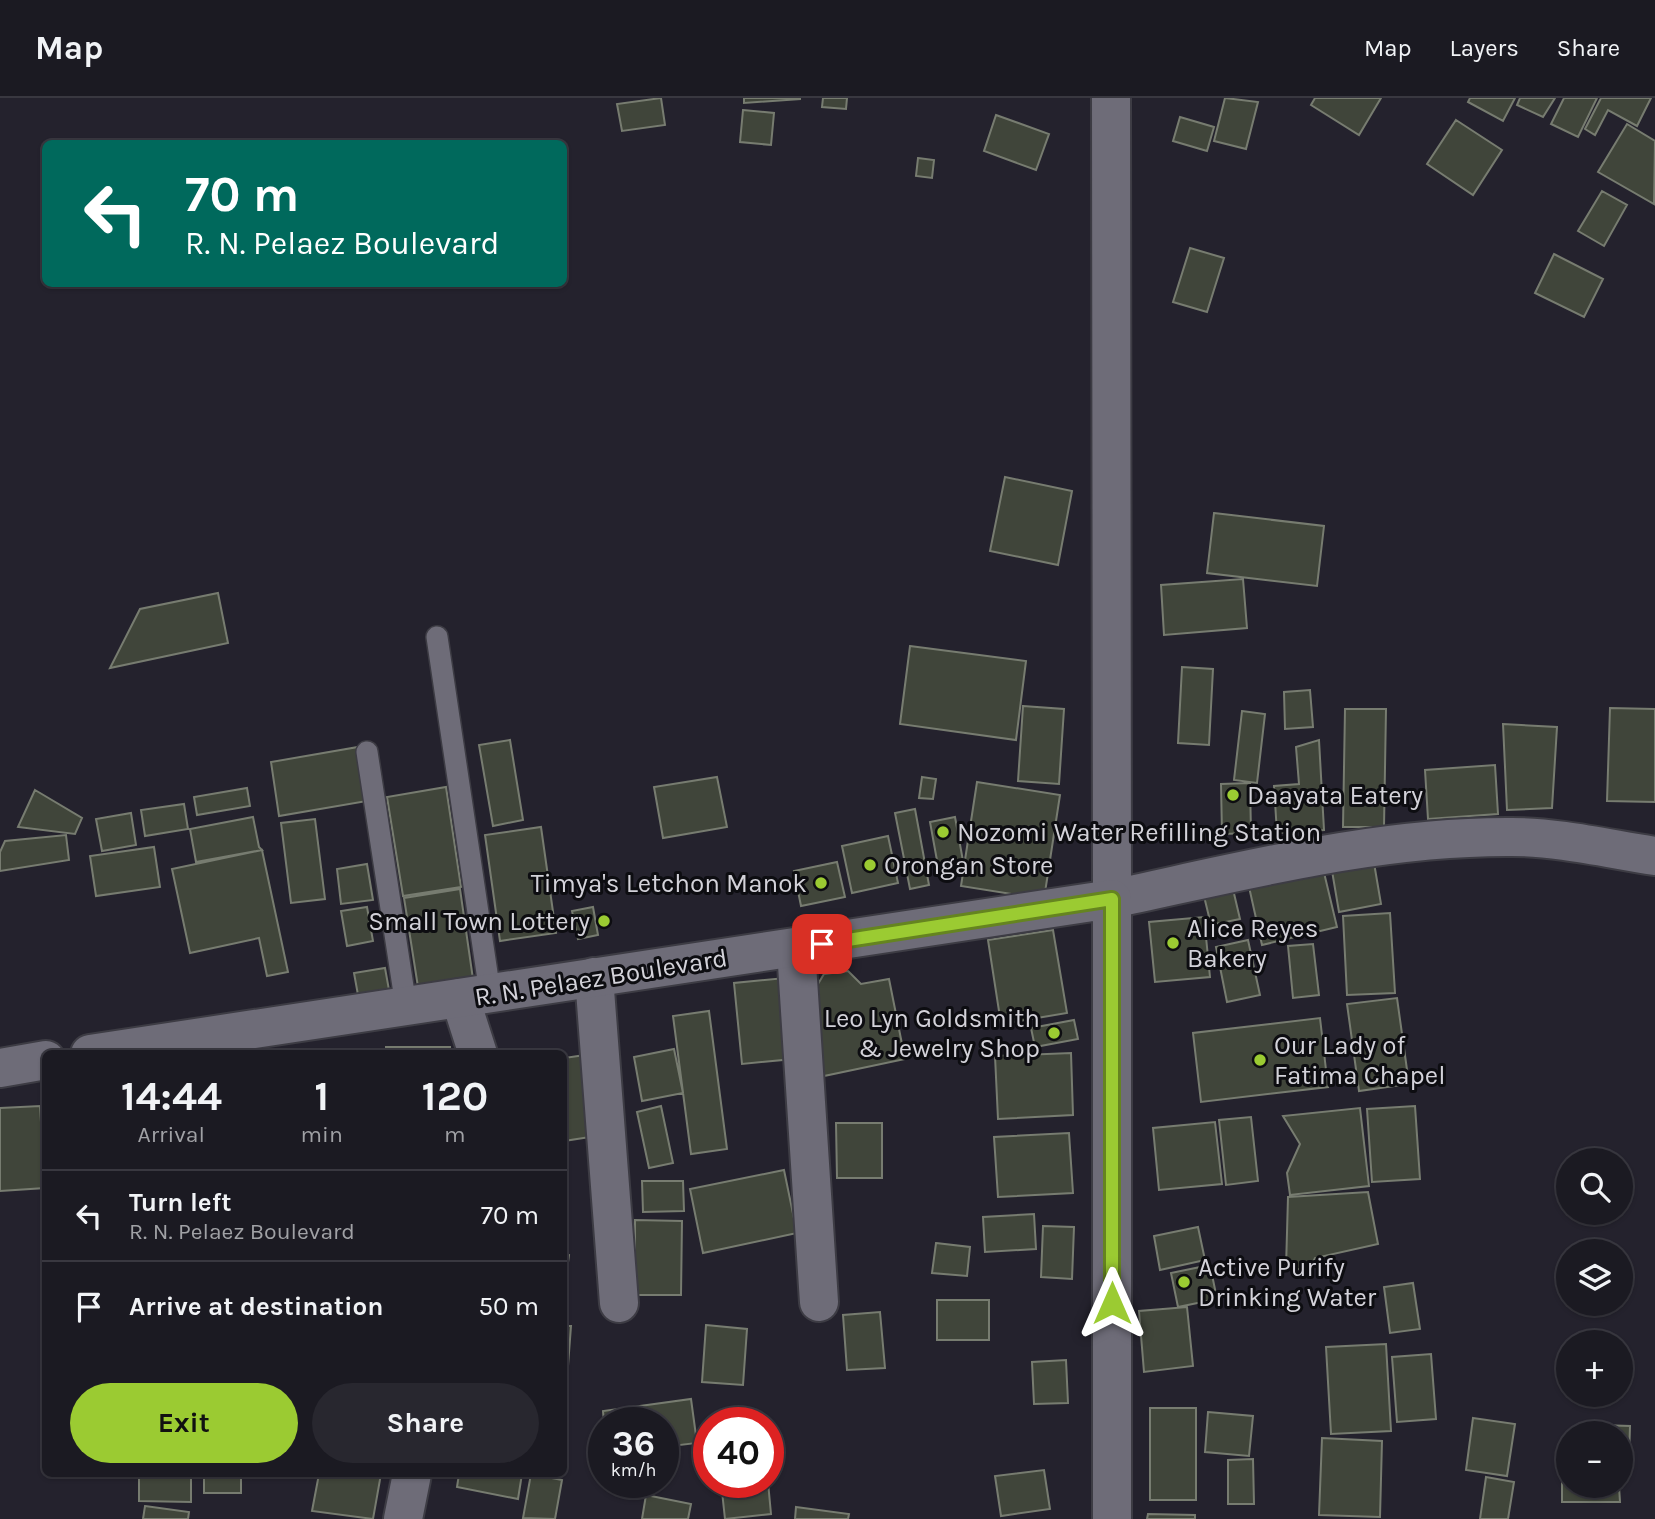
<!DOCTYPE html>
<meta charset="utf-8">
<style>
:root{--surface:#1b1a22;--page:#28272f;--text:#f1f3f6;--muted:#a0a1a5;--line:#393840;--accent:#9bcb32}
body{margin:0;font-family:Karla,sans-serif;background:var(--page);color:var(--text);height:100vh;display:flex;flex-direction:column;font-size:26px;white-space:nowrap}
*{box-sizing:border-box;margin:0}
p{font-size:23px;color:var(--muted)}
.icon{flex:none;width:38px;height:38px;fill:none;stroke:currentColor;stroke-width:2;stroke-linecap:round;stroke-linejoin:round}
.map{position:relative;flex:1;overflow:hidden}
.side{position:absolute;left:42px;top:952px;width:525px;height:427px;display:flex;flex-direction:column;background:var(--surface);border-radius:10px;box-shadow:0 2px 5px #0004,0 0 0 2px var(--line)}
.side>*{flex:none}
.hud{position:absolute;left:42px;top:42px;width:525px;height:147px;border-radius:10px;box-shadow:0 2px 5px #0004,0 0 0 2px var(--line);background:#00695c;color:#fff;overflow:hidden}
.fabs{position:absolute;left:1556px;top:1050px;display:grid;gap:14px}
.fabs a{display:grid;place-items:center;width:77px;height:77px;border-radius:50%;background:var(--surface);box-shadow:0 2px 5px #0004,0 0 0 2px var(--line);font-size:35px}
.speed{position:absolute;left:588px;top:1309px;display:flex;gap:14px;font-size:35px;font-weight:700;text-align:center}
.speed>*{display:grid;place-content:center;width:91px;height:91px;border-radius:50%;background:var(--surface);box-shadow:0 2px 5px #0004,0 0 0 2px var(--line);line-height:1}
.speed small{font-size:18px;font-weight:400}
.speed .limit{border:10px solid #d22;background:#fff;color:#111}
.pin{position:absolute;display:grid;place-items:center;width:60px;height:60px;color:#fff;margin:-30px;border-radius:14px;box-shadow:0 4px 10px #0006}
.me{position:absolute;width:77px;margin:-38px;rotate:0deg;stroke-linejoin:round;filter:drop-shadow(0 0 5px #0008)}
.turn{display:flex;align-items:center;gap:24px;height:147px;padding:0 28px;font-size:32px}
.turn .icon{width:91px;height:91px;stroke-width:2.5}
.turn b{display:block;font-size:49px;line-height:60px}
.eta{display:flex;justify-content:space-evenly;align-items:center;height:119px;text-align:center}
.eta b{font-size:42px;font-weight:700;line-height:49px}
.cta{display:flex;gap:14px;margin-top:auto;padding:14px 28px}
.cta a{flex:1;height:80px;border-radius:42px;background:var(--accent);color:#111;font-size:28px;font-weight:700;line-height:80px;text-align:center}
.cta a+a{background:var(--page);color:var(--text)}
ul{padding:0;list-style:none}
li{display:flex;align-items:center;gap:21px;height:91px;padding:0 28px;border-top:2px solid var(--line)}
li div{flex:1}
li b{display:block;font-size:26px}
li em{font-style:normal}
header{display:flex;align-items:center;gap:42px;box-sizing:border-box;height:98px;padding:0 35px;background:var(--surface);border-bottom:2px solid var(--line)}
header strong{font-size:33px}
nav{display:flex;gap:38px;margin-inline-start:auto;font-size:24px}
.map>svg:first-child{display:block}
</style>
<header>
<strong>Map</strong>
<nav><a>Map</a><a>Layers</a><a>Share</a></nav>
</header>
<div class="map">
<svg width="1655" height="1421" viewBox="0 0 1655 1421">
<rect width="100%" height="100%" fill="#24222d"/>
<path fill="#40453a" stroke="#777c70" stroke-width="2" d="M661,0L665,27L622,33L617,6Z
M744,0H800V1L744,5Z
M823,0H847L846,11L822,9Z
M1225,0L1258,4L1246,51L1214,43Z
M1315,0H1381L1359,37L1311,7Z
M1470,0H1515L1503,23L1468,4Z
M1520,0H1555L1543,19L1517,7Z
M1564,0H1597L1578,39L1551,26Z
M1601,0H1651L1637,28L1608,12L1595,37L1585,31Z
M743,12L774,15L771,47L740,44Z
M996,17L1049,36L1036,72L984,53Z
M1180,19L1214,29L1207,53L1173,43Z
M1456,22L1502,52L1473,97L1427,66Z
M1627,26L1655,43L1654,106L1598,74Z
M918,60L934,62L932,80L916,78Z
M1602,93L1627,107L1604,148L1578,133Z
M1190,150L1224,160L1207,214L1173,204Z
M1554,156L1603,181L1584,219L1535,195Z
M1005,379L1072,393L1058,467L990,453Z
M1214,415L1324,428L1317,488L1207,475Z
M1243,481L1247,530L1164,537L1161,487Z
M218,495L228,545L110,570L140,511Z
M910,548L1026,563L1016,642L900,626Z
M1182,569L1213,571L1209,647L1178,645Z
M1310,592L1313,629L1285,631L1284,594Z
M1023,608L1064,611L1059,686L1018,683Z
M1610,610L1655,611V704L1607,703Z
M1345,611H1386L1384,729H1343Z
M1242,613L1265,616L1257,685L1234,682Z
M1503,626L1557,629L1552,710L1507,712Z
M510,642L523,722L493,728L479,647Z
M1319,642L1324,732L1277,735L1274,688L1299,686L1296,649Z
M358,649L367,703L279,718L271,664Z
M1495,667L1498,716L1428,721L1425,672Z
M717,679L727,729L663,740L654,689Z
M922,679L936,681L933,701L919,700Z
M977,684L1060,697L1044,801L961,788Z
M1250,685L1251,735L1222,736L1221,686Z
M446,689L461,789L403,798L387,699Z
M247,690L250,708L197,717L194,699Z
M35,692L82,720L75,736L18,729Z
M184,706L188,731L145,738L141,712Z
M915,711L929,787L910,791L895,715Z
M131,715L136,747L102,753L96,721Z
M253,719L259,749L262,752L196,764L190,731Z
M955,719L963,763L938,768L930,724Z
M315,721L325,801L291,805L281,725Z
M541,729L556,835L500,843L485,737Z
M66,737L69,762L0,773V754L5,743Z
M888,738L898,785L852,795L842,748Z
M154,749L160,789L96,798L90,758Z
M262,752L288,874L267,878L259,840L190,855L172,771Z
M1373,759L1381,806L1339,814L1331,767Z
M1321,762L1337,829L1262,847L1247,780Z
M837,764L845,799L801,808L794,773Z
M367,766L373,802L341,806L337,771Z
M1232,787L1240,821L1211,827L1203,794Z
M460,791L473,881L418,889L404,800Z
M367,809L373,843L347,848L341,813Z
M593,809L598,837L578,841L572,813Z
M1390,815L1395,895L1347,897L1343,818Z
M1204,819L1210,879L1155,884L1149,824Z
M1053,832L1067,915L1001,926L988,842Z
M1248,842L1260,897L1227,904L1216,849Z
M1313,846L1319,897L1293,900L1288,848Z
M385,870L389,892L358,897L354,875Z
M848,873L861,886L889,881L905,961L824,978L809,901L824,876Z
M785,880L793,961L742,966L734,885Z
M1397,900L1409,986L1359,993L1347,906Z
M709,913L727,1051L691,1056L673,918Z
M1320,920L1328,989L1201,1004L1193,935Z
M1074,922L1078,941L1035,949L1031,930Z
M386,949H450V956H386Z
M674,951L683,995L642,1003L634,959Z
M1071,955L1073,1017L998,1021L995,958Z
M592,956L603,1037L564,1043V960Z
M40,1008L45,1090L0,1093V1010Z
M661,1008L673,1065L649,1070L637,1014Z
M1415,1008L1420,1081L1372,1084L1367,1011Z
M1360,1010L1369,1088L1290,1097L1287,1075L1300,1046L1283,1018Z
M1251,1019L1258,1083L1226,1087L1219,1022Z
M1215,1024L1222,1086L1159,1092L1153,1030Z
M836,1025H882V1080H837Z
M1069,1035L1073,1095L998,1099L994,1039Z
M784,1072L797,1135L703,1155L690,1091Z
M642,1083H683L684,1113L643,1114Z
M1368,1094L1378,1146L1315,1160L1309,1172L1286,1170L1288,1099Z
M1034,1116L1036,1151L985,1154L983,1119Z
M635,1122L682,1123L681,1197H635Z
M1043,1128L1074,1129L1072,1181L1041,1179Z
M1198,1129L1205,1162L1160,1172L1154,1138Z
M936,1145L970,1149L967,1178L932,1175Z
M564,1156L569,1157L564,1195Z
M1210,1167L1217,1201L1178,1209L1171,1175Z
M1413,1185L1420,1231L1390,1235L1384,1189Z
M937,1202H989V1242H937Z
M1187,1209L1193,1268L1144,1274L1139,1213Z
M880,1214L885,1270L847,1272L843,1217Z
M706,1227L747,1231L743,1287L702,1284Z
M564,1228H571L568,1268H564Z
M1386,1246L1391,1333L1331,1336L1326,1249Z
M1431,1256L1436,1321L1397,1324L1392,1259Z
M1066,1262L1068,1305L1034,1306L1032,1264Z
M691,1301L697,1345L663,1349V1325H604L603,1313Z
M1150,1310H1196V1402H1150Z
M1208,1314L1253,1318L1249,1358L1205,1354Z
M1473,1320L1515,1326L1507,1378L1466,1372Z
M1599,1327L1630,1328L1629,1361H1620V1335H1598Z
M1322,1340L1382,1343L1380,1419L1319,1417Z
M1253,1361L1254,1406H1228V1362Z
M1044,1372L1050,1411L1001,1418L995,1378Z
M139,1376H191V1404L139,1403Z
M204,1376H241V1395H204Z
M319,1376H381L373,1421L312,1413Z
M459,1376H522L518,1401L457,1389Z
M531,1376L562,1382L555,1421L523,1420Z
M1486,1379L1514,1384L1508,1421H1480Z
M1562,1381H1568V1388H1619L1620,1404H1562Z
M721,1384H768L771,1416L725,1421Z
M646,1397L691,1406L688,1421H642Z
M145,1408L189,1414L188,1421H143Z
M796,1409L849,1416L848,1421H795Z
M1148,1416L1195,1417V1421H1147Z"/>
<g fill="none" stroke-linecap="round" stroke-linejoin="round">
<defs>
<path id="service" d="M437,539L490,895
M367,654L406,908"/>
<path id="minor" d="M1111,0L1112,801C1244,773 1377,738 1512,739C1559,739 1609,751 1655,758
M796,851L819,1204
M594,879L619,1205
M460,900L478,956
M403,1421L412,1376"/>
<path id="tertiary" d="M90,956L1112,801V1421
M0,970L46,962"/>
</defs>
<use href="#service" stroke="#3d3c44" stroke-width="24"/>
<use href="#minor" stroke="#3d3c44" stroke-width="42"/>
<use href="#tertiary" stroke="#3d3c44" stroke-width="42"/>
<use href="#service" stroke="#6e6c78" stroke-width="21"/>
<use href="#minor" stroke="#6e6c78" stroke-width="38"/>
<use href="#tertiary" stroke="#6e6c78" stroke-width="38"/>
</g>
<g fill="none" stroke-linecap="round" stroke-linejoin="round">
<defs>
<path id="route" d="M822,846L1112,801V1205"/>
</defs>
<use href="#route" stroke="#658420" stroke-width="18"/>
<use href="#route" stroke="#9bcb32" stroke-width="12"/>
</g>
<g fill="#9bcb32" stroke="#0d0d11" stroke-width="2.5">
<circle cx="1233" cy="697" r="7"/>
<circle cx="943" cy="734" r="7"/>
<circle cx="870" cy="767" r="7"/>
<circle cx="821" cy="785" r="7"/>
<circle cx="604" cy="823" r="7"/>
<circle cx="1173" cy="845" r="7"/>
<circle cx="1054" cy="935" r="7"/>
<circle cx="1260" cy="962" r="7"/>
<circle cx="1184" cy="1184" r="7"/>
</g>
<g text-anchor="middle" stroke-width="6" stroke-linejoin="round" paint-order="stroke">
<g font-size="26" fill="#d3d2d9" stroke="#0d0d11" text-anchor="start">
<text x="1247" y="706">Daayata Eatery</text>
<text x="957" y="743">Nozomi Water Refilling Station</text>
<text x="884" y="776">Orongan Store</text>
<text x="807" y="794" text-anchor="end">Timya's Letchon Manok</text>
<text x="590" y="832" text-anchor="end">Small Town Lottery</text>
<text x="1187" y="839">Alice Reyes<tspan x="1187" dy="30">Bakery</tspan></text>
<text x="1040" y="929" text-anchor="end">Leo Lyn Goldsmith<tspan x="1040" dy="30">&amp; Jewelry Shop</tspan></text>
<text x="1274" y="956">Our Lady of<tspan x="1274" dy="30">Fatima Chapel</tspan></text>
<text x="1198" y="1178">Active Purify<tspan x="1198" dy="30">Drinking Water</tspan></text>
</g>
<g font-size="26" fill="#d3d2d9" stroke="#0d0d11">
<text transform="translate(601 879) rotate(-9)" y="9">R. N. Pelaez Boulevard</text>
</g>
</g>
</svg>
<div class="fabs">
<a><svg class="icon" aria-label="search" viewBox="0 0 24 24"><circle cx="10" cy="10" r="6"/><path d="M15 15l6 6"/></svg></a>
<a><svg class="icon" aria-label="layers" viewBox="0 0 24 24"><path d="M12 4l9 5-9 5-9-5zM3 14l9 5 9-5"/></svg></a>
<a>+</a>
<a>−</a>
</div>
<div class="speed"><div>36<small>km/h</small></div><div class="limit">40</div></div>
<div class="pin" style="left:822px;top:846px;background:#d93025"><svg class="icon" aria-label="arrive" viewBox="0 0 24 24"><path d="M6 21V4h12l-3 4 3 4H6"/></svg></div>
<svg class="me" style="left:1112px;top:1205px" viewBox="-20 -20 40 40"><path d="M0-17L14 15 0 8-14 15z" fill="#9bcb32" stroke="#fff" stroke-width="4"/></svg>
<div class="hud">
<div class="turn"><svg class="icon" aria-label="left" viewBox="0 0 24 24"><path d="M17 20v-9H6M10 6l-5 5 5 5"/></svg><div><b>70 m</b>R. N. Pelaez Boulevard</div></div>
</div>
<section class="side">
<div class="eta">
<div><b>14:44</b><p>Arrival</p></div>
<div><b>1</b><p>min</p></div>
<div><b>120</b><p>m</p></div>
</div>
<ul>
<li><svg class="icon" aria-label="left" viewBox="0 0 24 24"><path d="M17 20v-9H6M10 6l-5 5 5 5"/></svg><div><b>Turn left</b><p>R. N. Pelaez Boulevard</p></div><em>70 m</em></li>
<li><svg class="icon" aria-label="arrive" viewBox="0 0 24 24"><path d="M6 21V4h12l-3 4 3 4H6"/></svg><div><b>Arrive at destination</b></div><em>50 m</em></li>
</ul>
<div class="cta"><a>Exit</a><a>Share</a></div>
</section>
</div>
